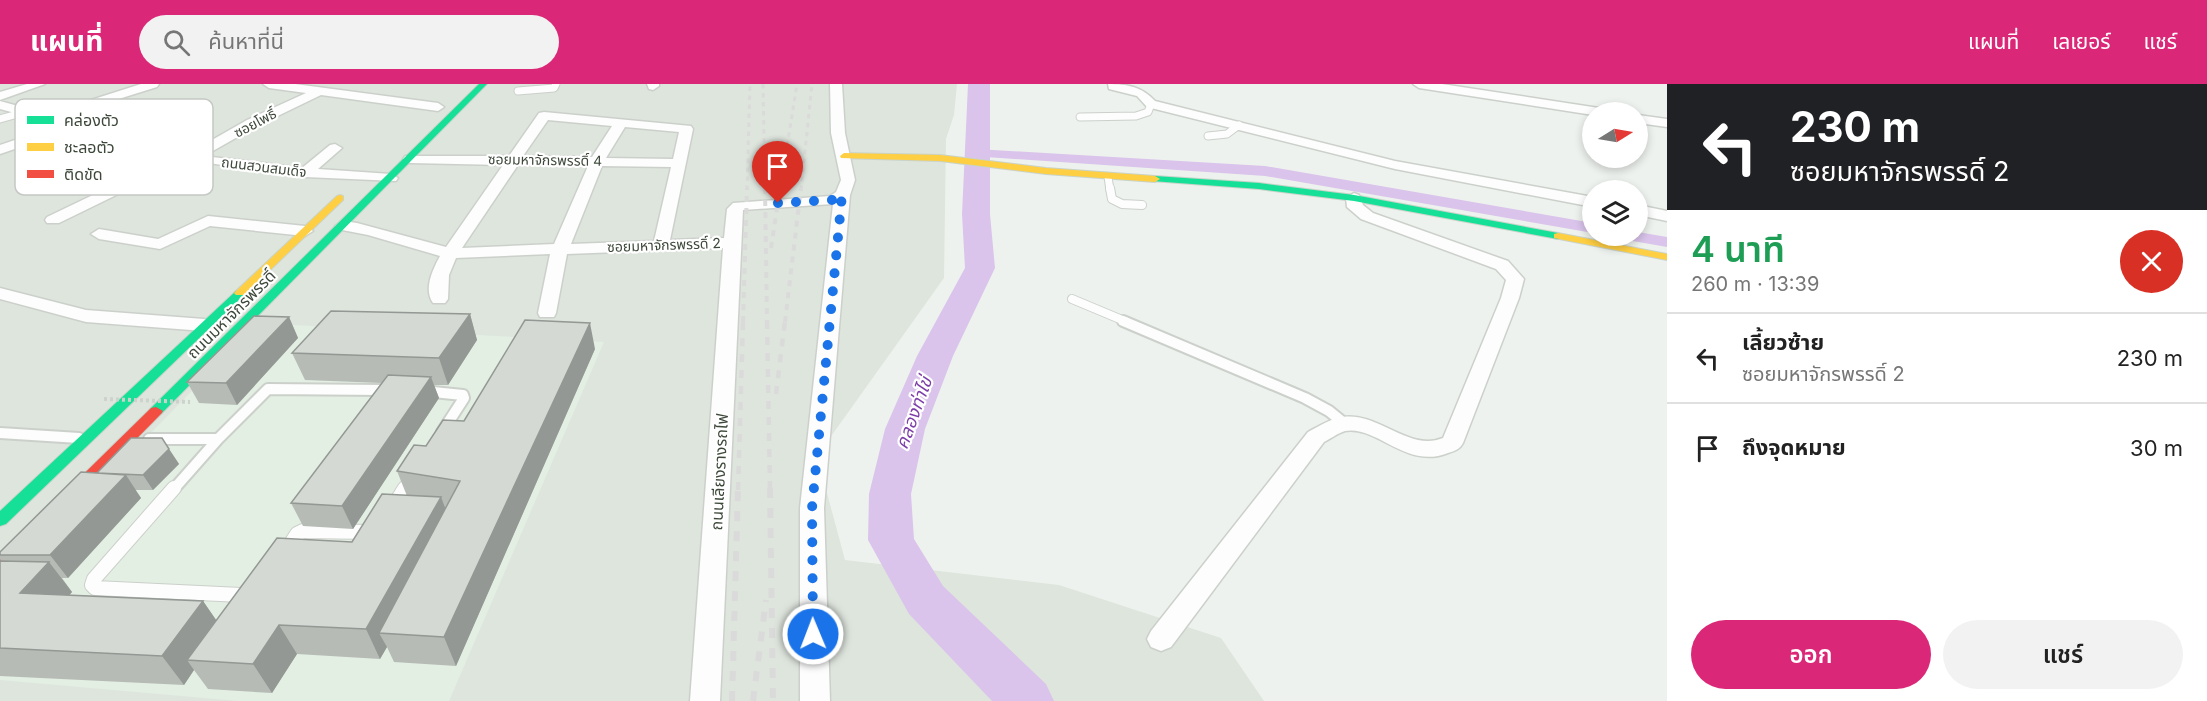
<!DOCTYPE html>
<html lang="th">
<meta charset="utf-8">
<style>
:root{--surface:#fff;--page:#f2f2f2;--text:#222;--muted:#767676;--line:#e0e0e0;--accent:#db2777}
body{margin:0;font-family:Inter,"Noto Sans Thai",sans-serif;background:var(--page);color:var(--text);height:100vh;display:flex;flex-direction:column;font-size:22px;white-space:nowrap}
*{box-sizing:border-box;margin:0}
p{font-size:20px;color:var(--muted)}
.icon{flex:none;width:33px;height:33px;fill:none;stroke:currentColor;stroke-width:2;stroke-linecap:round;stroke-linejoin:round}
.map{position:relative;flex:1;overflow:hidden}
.side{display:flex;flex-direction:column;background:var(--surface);width:540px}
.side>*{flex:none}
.banner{background:#202124;color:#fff;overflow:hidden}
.needle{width:39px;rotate:79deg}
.fabs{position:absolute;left:1582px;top:18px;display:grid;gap:12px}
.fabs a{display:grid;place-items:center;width:66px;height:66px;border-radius:50%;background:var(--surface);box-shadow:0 3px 9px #0003;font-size:30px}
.pin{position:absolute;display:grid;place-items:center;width:51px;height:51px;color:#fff;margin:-62px -26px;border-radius:50% 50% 50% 0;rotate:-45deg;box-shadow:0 0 6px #0007}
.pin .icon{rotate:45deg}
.me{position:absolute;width:66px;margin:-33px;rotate:359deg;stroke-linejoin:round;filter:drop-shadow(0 0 4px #0008)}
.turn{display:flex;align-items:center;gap:21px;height:126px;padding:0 24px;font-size:27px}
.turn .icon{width:78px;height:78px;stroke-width:2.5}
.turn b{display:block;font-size:42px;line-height:51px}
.round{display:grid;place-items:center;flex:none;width:63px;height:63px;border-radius:32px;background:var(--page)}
.overview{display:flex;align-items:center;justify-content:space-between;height:102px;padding:0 24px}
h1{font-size:36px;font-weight:600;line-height:45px;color:#1e9e55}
.cta{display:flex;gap:12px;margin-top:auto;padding:12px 24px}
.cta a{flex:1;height:69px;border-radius:36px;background:var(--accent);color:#fff;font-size:24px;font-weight:600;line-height:69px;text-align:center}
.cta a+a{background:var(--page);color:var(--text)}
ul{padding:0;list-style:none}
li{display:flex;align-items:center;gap:18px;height:90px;padding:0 24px;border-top:2px solid var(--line)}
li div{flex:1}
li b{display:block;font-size:22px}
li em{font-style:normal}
header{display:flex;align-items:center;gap:36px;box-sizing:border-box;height:84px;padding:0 30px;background:var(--accent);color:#fff}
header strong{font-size:28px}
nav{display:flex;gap:33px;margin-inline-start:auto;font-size:21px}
.search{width:420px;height:54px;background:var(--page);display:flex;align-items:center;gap:15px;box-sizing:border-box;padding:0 21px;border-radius:33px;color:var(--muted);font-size:22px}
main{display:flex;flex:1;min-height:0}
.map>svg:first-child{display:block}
</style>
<header>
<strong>แผนที่</strong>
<div class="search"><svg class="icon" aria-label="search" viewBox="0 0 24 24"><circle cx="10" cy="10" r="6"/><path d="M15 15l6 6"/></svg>ค้นหาที่นี่</div>
<nav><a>แผนที่</a><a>เลเยอร์</a><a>แชร์</a></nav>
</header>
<main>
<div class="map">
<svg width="1667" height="617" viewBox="0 0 1667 617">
<rect width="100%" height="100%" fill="#eef2ee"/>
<path fill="#dee5dd" d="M0,0H957L954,31L946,55L944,194L817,372L845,476L1059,501L1221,554L1264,617H0Z"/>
<path fill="#e3efe2" d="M258,239L604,258L449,617H238L0,596V504Z"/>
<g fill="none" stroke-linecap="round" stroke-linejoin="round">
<path fill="#dac4eb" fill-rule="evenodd" d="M976,65L1265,82L1593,139V149L1265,92L971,72L969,69L971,66Z
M1638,148L1667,153V163L1627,156L1624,152H1638Z"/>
<path fill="#dac4eb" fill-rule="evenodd" d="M968,0H990V130L995,184L953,272L925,345L911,410L914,455L943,502L1046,600L1054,617H992L909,530L868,456L869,410L885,345L917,272L965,184L962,130Z"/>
<defs>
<path id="lane-far3" d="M518,7L554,4L556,0
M1080,33L1136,32L1148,28L1151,20
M0,35L25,28
M1208,52L1227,50L1239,41
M1108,93L1110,106
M57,97L150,63"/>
<path id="lane-far2" d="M1110,104L1112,115L1122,120L1142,121
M1072,215L1127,238"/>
<path id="lane-far1" d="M1123,237L1305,314L1329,327L1345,340
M423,307L463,311L464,314L442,348
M0,349L79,354
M149,355H218
M173,406L218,355L268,305L382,306
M404,406L412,393"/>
<path id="lane" d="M174,404L94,495L92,501L95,504L241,511L249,509
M393,423L405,404
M286,467L297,450L303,447L371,448"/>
<path id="street" d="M27,0H45L0,16V8Z
M141,0H159L157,3L61,33L191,68L247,36L306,9L269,4L263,0H295L438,19L444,23L438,27L321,11L257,42L204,72L302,84L330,61L335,60L342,64L318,85L391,90L398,94L396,97L305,93L188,76L59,139H47L45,136L47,133L174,72L73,45L0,70V61L59,41L0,25V17L47,30Z
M647,0H659V2L653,6L649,5Z
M830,0H842L845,49L855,96L850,111L824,424L830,617H800V424L833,120L743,126L720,617H690L723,164L567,170L556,229L554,233H540L538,229L550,170L456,174L449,191L448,215L445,219H433C423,205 433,185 440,172L368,151L337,145L335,142L343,137L357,139L446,163L503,81L410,79L403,75L405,72H509L539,29L544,28L691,42L693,45L670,156L724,154L727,125L733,119L830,112L836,108L841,96L831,49ZM548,36L612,42L592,73L523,72ZM625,43L679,48L673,75L606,74ZM518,81L588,82L554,160L462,164ZM602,82L671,83L654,157L571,160Z
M1108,0C1128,0 1142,3 1155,17L1395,77L1593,113V123L1395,85L1147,23L1137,12L1109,5Z
M1413,0H1442L1599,24L1605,28H1593V31L1419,4Z
M1638,31L1667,35V43L1638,39Z
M1354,109L1359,111L1363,121L1373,129L1508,177L1524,195L1519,214L1463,359C1460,365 1455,367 1448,369C1406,386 1377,341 1345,347C1338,349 1330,355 1324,358L1171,563L1161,567L1151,563L1147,555L1151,547L1308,348C1319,342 1330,335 1343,333C1379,328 1409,368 1443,354L1501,214L1506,196L1496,185L1361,135L1347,123L1346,114Z
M1638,121L1667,127V137L1638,131Z
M208,132L305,142L313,147L305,152L210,142L160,165L99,155L91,150L99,145L158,155Z
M0,204L86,226L204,235L211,237L213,241L211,245L204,247L86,238L0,215Z"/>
<path id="fast" d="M479,0H487L161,330H151L149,327L151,324Z
M1155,92L1259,99L1354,111L1558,149L1563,152L1558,155L1354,117L1259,105L1152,97V93Z
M240,206L244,207L246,209L244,211L6,440L0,442V427L236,207Z"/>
<path id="slow" d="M844,69L940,71L1046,84L1155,92L1160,95L1155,98L1046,90L940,77L841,74L840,72Z
M340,111L343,112V116L244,211H236L234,209L236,207L337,112Z
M1558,149L1667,170V176L1554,154V150Z"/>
<path id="jam" d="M156,323L163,327L161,330L6,487L0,488V472L151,324Z"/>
</defs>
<use href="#lane-far3" stroke="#ccd0cb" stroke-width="9"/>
<use href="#lane-far2" stroke="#ccd0cb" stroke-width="10"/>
<use href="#lane-far1" stroke="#ccd0cb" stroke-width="14"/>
<use href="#lane" stroke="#ccd0cb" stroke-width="16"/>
<use href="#street" stroke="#ccd0cb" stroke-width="3"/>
<use href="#fast" stroke="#c9d3c9" stroke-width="2"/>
<use href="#slow" stroke="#c9d3c9" stroke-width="2"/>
<use href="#jam" stroke="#c9d3c9" stroke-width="2"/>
<use href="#lane-far3" stroke="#fcfdfc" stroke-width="7"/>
<use href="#lane-far2" stroke="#fcfdfc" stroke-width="8"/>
<use href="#lane-far1" stroke="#fcfdfc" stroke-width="10"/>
<use href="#lane" stroke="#fcfdfc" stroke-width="14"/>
<use href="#street" fill="#fcfdfc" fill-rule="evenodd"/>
<use href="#fast" fill="#16e098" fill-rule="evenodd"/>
<use href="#slow" fill="#ffcf43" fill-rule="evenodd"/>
<use href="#jam" fill="#f24e42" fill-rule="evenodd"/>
<path stroke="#dadada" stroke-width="3" stroke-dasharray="4.5 4.5" stroke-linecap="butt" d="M763,0L765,106
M747,106L750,0
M780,106L797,0
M801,106L812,0"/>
<path stroke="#dadada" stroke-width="4" stroke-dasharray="6 6" stroke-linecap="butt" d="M765,104L767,238
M771,164L780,104
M743,238L747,104
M785,238L801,104"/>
<path stroke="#dadada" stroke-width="4.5" stroke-dasharray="8 8" stroke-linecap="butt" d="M767,237L770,406
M776,310L785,237
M738,406L743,237"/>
<path stroke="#dadada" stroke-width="6" stroke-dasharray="10 10" stroke-linecap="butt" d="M770,404L773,617
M732,617L738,404
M753,617L766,516"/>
<path stroke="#cdd2cc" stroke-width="4" stroke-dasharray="3 3" stroke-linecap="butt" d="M104,315L190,318"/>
</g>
<path fill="#b6bbb5" d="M470,230L477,256L448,301H434L439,314L353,445L303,442L291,419L382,299L305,296L292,269Z
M289,233L298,254L237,321L199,319L187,298Z
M595,265L456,582L394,578L387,563L380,575L297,570L272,609L208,605L194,586L184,601L0,592V477H1L0,475V468L97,389L169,365L179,380L153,406H135L141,414L68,494H62L72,508L69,511L203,517L216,536L352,458L407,412L397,387L426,362L464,337Z"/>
<path fill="#949894" d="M470,230L477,256L448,301L439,274Z
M289,233L298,254L237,321L226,299Z
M590,239L595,265L456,582L444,553Z
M431,293L439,314L353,445L342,422Z
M169,365L179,380L153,406L143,391Z
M126,391L141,414L68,494L50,471Z
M441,413L452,442L379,549L387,563L380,575L366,545Z
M49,478L72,508L45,539L20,509Z
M203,517L223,546L187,576L194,586L184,601L162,572Z
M279,541L297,570L272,609L253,580Z"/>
<path fill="#d4d9d3" stroke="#949894" stroke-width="1.5" d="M331,227L470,230L439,274L292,269Z
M254,232L289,233L226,299L187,298Z
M525,236L590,239L444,553L379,549L460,397L397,387L414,361L426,362L443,336L464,337Z
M388,291L431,293L342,422L291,419Z
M131,354H162L169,365L143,391L97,389Z
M81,388L126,391L50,471H0V468Z
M382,410L441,413L366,545L279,541L253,580L187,576L277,454L352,458Z
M0,477L49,478L20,509L203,517L162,572L0,564Z"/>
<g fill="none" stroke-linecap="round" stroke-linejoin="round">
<path stroke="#1a73e8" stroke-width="10" stroke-dasharray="0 18" d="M778,119L833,116L842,111L812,424L813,550"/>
</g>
<g text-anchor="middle" stroke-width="4.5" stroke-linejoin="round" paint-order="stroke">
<g font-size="14" fill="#3d483a" stroke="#fff">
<text transform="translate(255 39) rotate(-28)" y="5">ซอยโพธิ์</text>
<text transform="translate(545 76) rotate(1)" y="5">ซอยมหาจักรพรรดิ์ 4</text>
<text transform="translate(264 83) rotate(7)" y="5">ถนนสวนสมเด็จ</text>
<text transform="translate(664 161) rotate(-2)" y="5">ซอยมหาจักรพรรดิ์ 2</text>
</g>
<g font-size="16" fill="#3d483a" stroke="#fff">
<text transform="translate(231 230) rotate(-45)" y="6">ถนนมหาจักรพรรดิ์</text>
<text transform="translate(719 388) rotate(-87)" y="6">ถนนเลียงรางรถไฟ</text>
</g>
<g font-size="18" font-style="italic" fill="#7d3ea9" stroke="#fff">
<text transform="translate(914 329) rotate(-70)" y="6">คลองท่าไข่</text>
</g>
</g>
<rect x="15" y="15" width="198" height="96" rx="9" fill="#fff" stroke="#c5c8c4" stroke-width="1.5"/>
<rect x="27" y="32" width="27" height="8" fill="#16e098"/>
<rect x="27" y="59" width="27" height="8" fill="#ffcf43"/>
<rect x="27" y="86" width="27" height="8" fill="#f24e42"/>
<g font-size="16" fill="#3d483a">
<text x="64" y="42">คล่องตัว</text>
<text x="64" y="69">ชะลอตัว</text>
<text x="64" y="96">ติดขัด</text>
</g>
</svg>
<div class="fabs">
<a><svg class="needle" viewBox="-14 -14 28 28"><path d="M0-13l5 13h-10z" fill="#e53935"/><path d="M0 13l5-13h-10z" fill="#767676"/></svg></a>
<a><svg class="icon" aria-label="layers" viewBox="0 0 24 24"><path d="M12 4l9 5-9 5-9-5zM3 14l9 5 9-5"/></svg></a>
</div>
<div class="pin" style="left:778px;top:119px;background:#d93025"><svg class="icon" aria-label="arrive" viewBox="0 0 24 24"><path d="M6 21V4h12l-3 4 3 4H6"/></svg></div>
<svg class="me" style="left:813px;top:550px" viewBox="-20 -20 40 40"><circle r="17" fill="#1a73e8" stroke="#fff" stroke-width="3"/><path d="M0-11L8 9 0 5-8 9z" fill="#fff"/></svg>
</div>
<section class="side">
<div class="banner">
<div class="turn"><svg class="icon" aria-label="left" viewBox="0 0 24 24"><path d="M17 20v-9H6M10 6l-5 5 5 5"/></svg><div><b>230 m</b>ซอยมหาจักรพรรดิ์ 2</div></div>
</div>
<div class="overview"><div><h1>4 นาที</h1><p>260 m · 13:39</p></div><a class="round" style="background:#d93025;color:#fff"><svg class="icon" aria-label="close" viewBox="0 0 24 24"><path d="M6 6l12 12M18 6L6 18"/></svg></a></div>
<ul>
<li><svg class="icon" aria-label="left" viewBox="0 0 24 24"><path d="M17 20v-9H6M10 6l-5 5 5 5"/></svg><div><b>เลี้ยวซ้าย</b><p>ซอยมหาจักรพรรดิ์ 2</p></div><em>230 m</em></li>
<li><svg class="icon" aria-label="arrive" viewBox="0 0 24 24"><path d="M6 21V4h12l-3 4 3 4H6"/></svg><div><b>ถึงจุดหมาย</b></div><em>30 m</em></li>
</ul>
<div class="cta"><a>ออก</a><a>แชร์</a></div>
</section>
</main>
